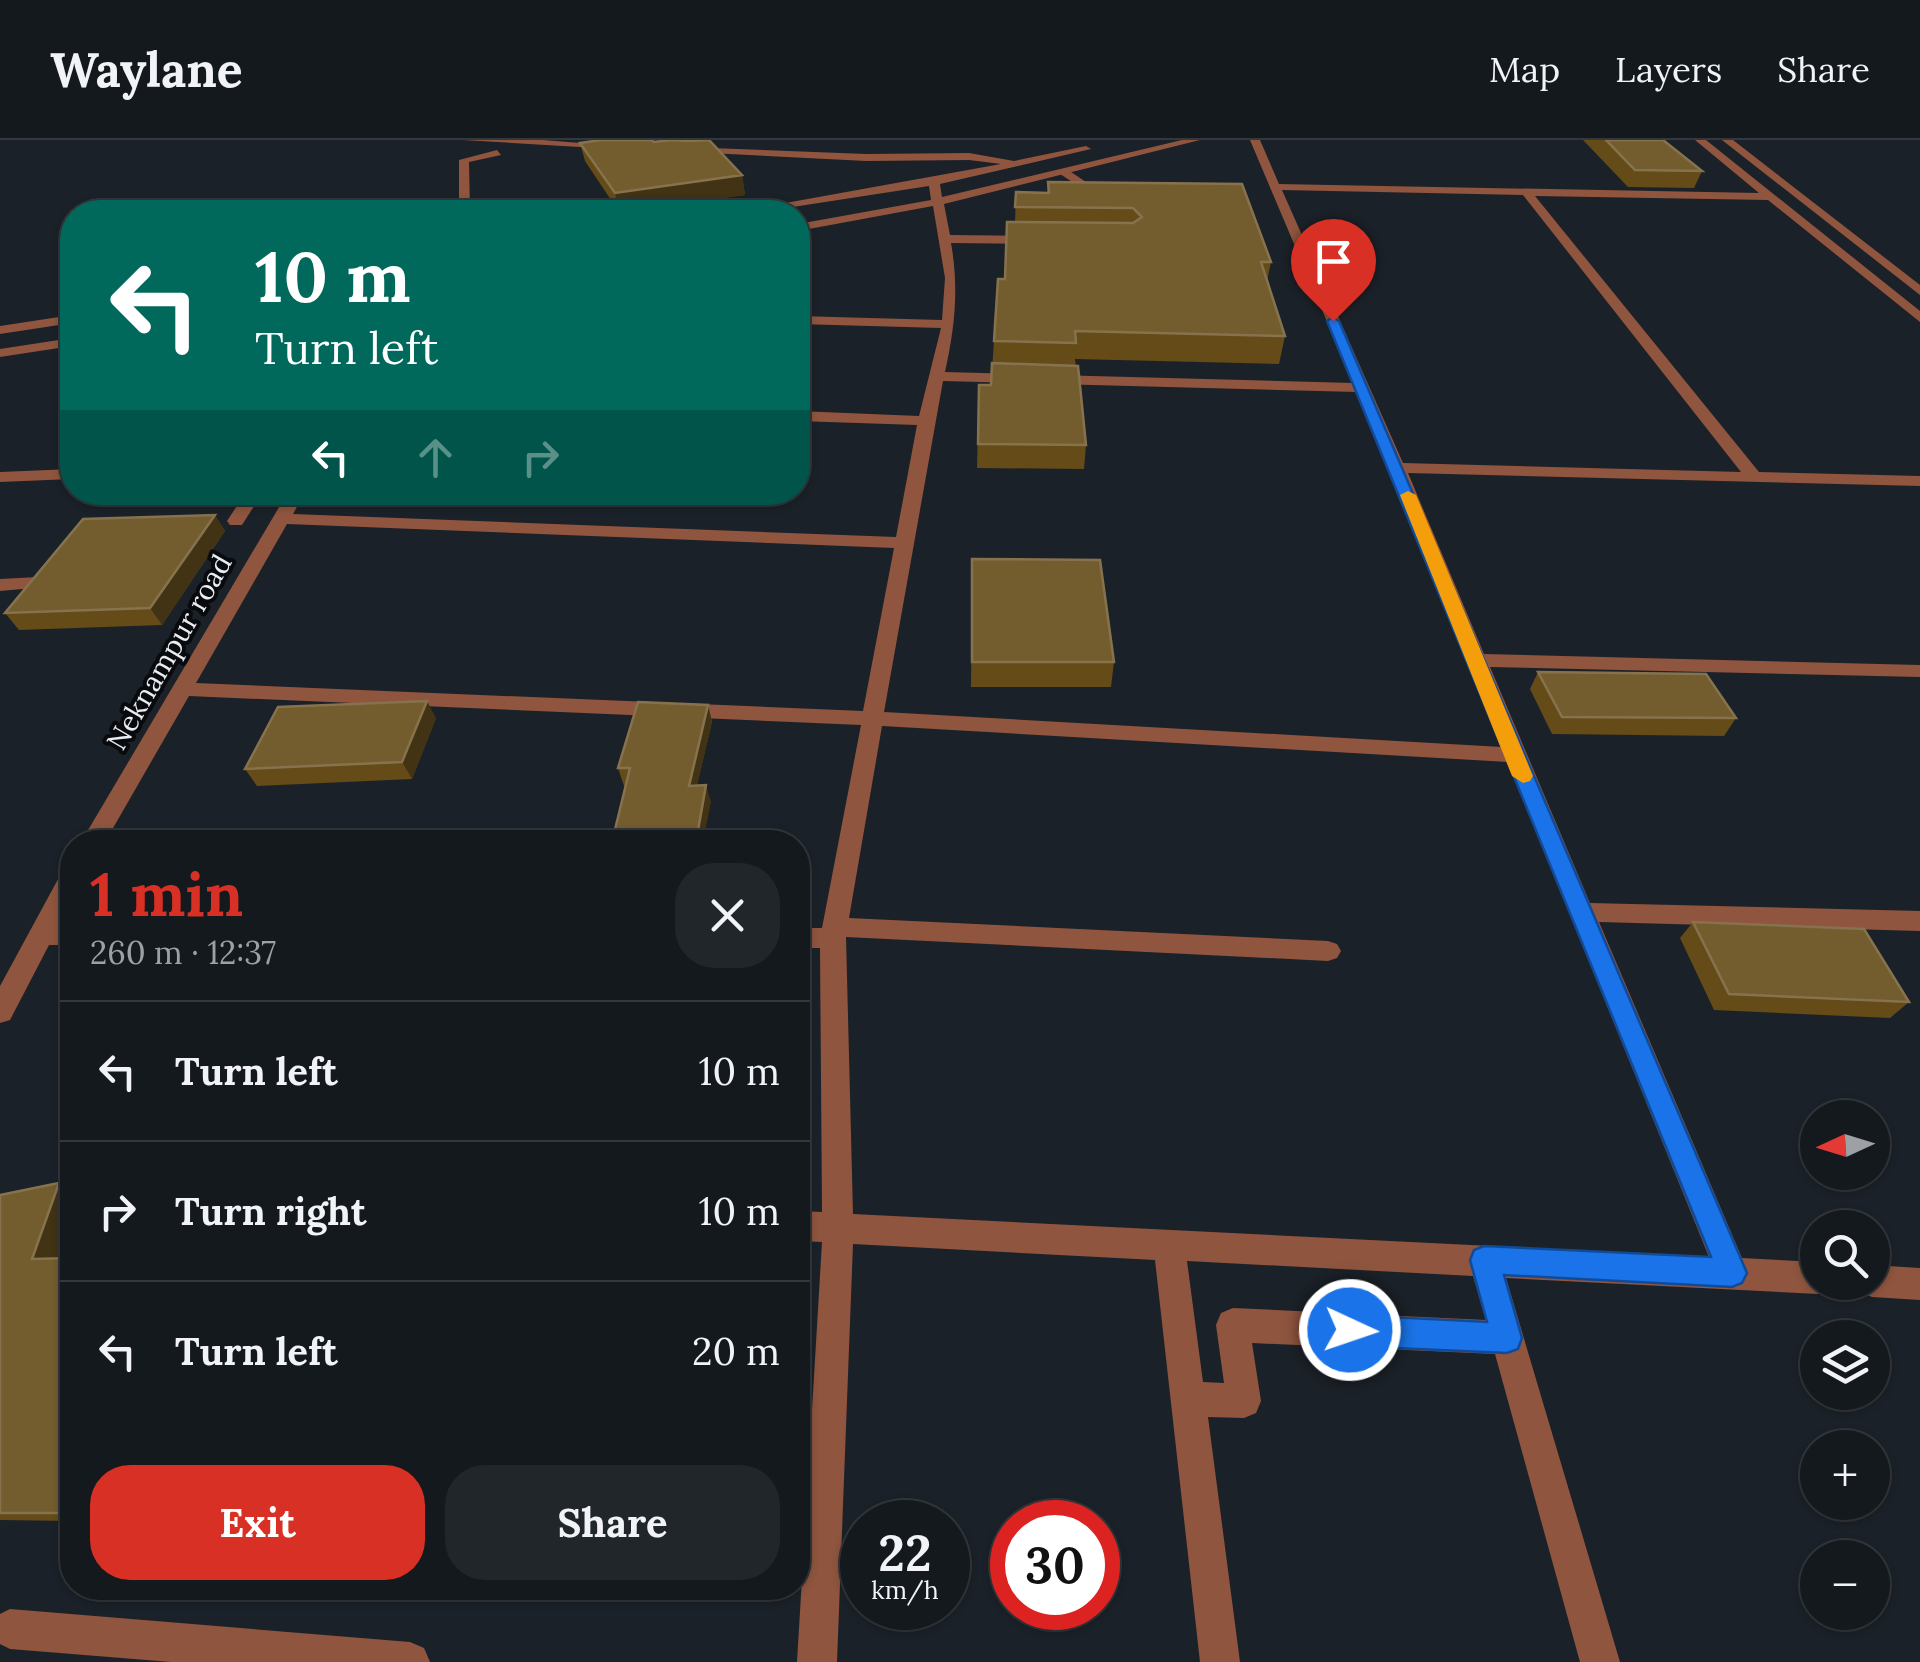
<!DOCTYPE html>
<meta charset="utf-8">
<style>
:root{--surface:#14191e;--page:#21262b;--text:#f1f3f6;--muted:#9da0a4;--line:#33383c;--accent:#d93025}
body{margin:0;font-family:Lora,serif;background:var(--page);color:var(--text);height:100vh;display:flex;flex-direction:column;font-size:38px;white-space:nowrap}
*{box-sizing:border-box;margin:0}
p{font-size:32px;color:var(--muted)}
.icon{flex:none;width:55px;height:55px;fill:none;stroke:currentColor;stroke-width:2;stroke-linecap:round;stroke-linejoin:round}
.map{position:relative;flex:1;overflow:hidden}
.sheet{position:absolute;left:60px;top:690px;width:750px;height:770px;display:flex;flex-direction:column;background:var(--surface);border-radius:40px;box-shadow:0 2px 8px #0004,0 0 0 2px var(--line)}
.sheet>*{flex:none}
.top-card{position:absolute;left:60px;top:60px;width:750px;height:305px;border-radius:40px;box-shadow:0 2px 8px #0004,0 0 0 2px var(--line);background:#00695c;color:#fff;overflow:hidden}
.needle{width:65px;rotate:266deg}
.tools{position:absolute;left:1800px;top:960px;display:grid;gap:20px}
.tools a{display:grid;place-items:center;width:90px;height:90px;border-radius:50%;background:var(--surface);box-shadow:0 2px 8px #0004,0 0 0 2px var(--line);font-size:50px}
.speed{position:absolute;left:840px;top:1360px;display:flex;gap:20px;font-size:50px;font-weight:700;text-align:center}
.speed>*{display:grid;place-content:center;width:130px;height:130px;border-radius:50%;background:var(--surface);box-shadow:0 2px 8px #0004,0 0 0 2px var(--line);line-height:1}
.speed small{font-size:25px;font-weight:400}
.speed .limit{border:15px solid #d22;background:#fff;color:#111}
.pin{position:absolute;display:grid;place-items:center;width:85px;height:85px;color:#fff;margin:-102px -42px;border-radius:50% 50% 50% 0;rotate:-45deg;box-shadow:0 0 10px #0007}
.pin .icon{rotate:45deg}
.me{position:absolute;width:110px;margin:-55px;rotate:93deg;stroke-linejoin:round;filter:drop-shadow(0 0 8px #0008)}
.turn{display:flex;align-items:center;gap:35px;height:210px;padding:0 30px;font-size:45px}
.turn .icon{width:130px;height:130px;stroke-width:2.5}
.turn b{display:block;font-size:70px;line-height:85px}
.lanes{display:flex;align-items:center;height:95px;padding:0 30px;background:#0003;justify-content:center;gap:50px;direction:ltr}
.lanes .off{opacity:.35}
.round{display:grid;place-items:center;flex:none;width:105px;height:105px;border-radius:40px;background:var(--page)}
.summary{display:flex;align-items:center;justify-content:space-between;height:170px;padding:0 30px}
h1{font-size:60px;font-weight:800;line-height:75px;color:var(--accent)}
.cta{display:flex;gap:20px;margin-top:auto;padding:20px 30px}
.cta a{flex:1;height:115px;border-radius:40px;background:var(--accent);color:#fff;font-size:40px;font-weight:800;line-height:115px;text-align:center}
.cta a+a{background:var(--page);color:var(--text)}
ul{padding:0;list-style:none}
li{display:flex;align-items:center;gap:30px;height:140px;padding:0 30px;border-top:2px solid var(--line)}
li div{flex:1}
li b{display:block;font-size:38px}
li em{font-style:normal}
header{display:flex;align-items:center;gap:60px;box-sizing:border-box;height:140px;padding:0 50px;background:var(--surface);border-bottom:2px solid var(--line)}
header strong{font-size:48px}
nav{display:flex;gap:55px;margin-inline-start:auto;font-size:35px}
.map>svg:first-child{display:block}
</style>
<header>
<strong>Waylane</strong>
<nav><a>Map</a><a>Layers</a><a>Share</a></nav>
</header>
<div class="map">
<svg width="1920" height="1522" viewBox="0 0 1920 1522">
<rect width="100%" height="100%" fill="#1b2128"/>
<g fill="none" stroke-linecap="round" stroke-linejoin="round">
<path fill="#8f553e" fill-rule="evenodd" d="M1060,30H1068L1101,52L1091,54L1060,34Z"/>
<path fill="#8f553e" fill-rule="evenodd" d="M463,0H543L618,6L613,9Z
M1182,0H1200L944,64L950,95L1040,96L1046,100L1040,104L951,103C959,148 955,187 945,232L1353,243L1250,0H1260L1279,44L1759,53L1695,0H1706L1920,171V182L1768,60L1535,56L1759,332L1920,336V346L1408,333L1484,514L1920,525V537L1490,527L1590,763L1920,771V791L1599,782L1742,1118L1818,1122V1142H1832L1829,1149L1818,1154L1506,1138L1620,1522H1580L1495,1214L1252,1203L1261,1261L1256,1273L1244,1278L1208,1277L1240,1522H1200L1155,1120L853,1104L837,1522H797L822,1102L798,1101V1071L822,1072L820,808H798V788H822L861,585L189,556L105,702H81L288,352H305L293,374L896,397L917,285L798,281V271L919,276L941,188L798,184V176L942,180L945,138L933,66L798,91V84L931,60L929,46L761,72H736L1001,24L969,20L866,21L688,12L684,7L866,14L969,13L1014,21L1086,6L1091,9L940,44L942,57ZM1282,50L1523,55L1741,332L1403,323ZM943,241L1357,252L1502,607L884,572ZM287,384L894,408L863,571L196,543ZM882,586L1508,622L1709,1117L853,1074L846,797L1328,821L1337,818L1341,811L1337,804L1328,801L849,778ZM1187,1121L1473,1136L1486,1180L1233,1168L1221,1173L1216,1185L1224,1243L1203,1242Z
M1722,0H1733L1920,145V155Z
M497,10L501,15L469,22L470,72H459V20Z
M72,175V183L0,194V186Z
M72,198V206L0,217V209Z
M72,329V339L0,342V332Z
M246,352H263L242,385H230L227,381Z
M38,437L47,443L45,447L0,451V439Z
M72,728V760L59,785H72V805H49L10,880L0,883V846L63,730Z
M1872,1125L1920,1128V1160L1872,1157L1861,1152L1856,1142H1872Z
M10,1469L410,1502L424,1508L430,1522H171L10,1509L0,1504V1474Z"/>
</g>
<path fill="#654b17" d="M1583,0H1663L1702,31L1694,48L1628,47Z
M654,2L742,35L745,55L619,72L585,21L580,3Z
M1048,42L1242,44L1271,122L1267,141L1285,196L1279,224L1075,219L1086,305L1084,329L977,328L979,245H991L994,201L1015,82L1016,52L1047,53Z
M215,375L225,391L162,485L19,490L5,473Z
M972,419L1114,522L1111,547H971Z
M1538,532L1736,578L1724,596L1552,594L1530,549Z
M708,565L712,582L697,645L711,662L624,646L618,628Z
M436,578L412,639L257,646L245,629Z
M1693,782L1909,862L1890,878L1714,870L1680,798Z
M59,1043L72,1052V1076L58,1118H72V1381L0,1380V1055Z"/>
<path fill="#413314" d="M742,35L745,55L619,72L615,53Z
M215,375L225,391L162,485L150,468Z
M427,561L436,578L412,639L402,622Z
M708,565L712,582L693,663L689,646Z
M706,645L711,662L703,702H696Z
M59,1043L72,1052V1076L54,1131L32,1119Z"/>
<path fill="#735d2f" stroke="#86734e" stroke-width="2.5" d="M601,0H651L654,2L671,0L688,1L709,0L742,35L615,53L580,3Z
M1606,0H1663L1702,31L1635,30Z
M1048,42L1242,44L1271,122H1261L1285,196L1075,191L1076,203L994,201L998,139H1005L1007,82L1133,83L1142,77L1133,68L1015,67L1016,52L1049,53Z
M992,223L1078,226L1086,305L978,304L979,245H991Z
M215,375L150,468L5,473L83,379Z
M972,419L1100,420L1114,522H972Z
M1538,532L1706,534L1736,578L1562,577Z
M427,561L402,622L245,629L278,567Z
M638,562L708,565L689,646L706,645L696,702H612L630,628H618Z
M1693,782L1864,789L1909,862L1729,854Z
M59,1043L32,1119L72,1118V1373H0V1055Z"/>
<path fill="#1a73e8" stroke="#114b97" stroke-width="2.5" d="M1333,177L1339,181L1747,1133L1742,1143L1732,1147L1504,1135L1522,1198L1518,1209L1507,1213L1350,1206L1340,1201L1335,1190L1340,1180L1350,1175L1487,1182L1470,1120L1474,1110L1484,1106L1711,1117L1327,181Z"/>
<path fill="#f59e0b" d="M1408,351L1416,355L1533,636L1530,641L1523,643L1512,636L1400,355Z"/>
<g text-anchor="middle" stroke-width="8" stroke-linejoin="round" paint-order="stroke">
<g font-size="28" fill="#e9edf2" stroke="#080a0d">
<text transform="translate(169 512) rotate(-60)" y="10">Neknampur road</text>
</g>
</g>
</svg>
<div class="tools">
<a><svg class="needle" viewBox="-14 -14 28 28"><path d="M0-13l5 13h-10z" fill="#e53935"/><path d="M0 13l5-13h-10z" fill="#9da0a4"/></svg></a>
<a><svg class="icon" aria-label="search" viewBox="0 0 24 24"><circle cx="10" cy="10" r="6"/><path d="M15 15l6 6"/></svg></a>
<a><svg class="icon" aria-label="layers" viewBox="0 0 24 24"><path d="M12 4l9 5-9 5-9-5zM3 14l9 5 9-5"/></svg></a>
<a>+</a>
<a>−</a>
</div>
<div class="speed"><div>22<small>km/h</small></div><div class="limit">30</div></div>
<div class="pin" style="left:1333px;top:181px;background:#d93025"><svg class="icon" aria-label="arrive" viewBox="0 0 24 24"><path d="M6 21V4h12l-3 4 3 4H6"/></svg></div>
<svg class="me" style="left:1350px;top:1190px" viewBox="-20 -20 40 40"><circle r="17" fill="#1a73e8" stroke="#fff" stroke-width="3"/><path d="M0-11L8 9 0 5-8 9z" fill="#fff"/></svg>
<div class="top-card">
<div class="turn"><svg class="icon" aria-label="left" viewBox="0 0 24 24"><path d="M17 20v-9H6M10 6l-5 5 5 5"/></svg><div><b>10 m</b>Turn left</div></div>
<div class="lanes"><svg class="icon" aria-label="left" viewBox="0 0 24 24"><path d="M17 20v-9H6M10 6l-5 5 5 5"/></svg><svg class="icon off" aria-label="ahead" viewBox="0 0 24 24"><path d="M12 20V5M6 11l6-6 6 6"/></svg><svg class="icon off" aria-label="right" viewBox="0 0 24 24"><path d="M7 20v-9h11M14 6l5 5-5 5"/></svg></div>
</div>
<section class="sheet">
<div class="summary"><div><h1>1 min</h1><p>260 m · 12:37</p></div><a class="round"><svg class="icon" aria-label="close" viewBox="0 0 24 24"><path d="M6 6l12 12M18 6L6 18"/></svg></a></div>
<ul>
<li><svg class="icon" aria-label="left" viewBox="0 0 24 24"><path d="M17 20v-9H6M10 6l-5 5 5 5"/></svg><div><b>Turn left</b></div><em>10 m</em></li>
<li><svg class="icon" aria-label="right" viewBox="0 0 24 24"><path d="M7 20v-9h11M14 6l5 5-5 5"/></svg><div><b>Turn right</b></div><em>10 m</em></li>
<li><svg class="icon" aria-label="left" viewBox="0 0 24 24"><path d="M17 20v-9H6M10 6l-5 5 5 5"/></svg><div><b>Turn left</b></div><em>20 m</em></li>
</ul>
<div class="cta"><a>Exit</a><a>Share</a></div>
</section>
</div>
